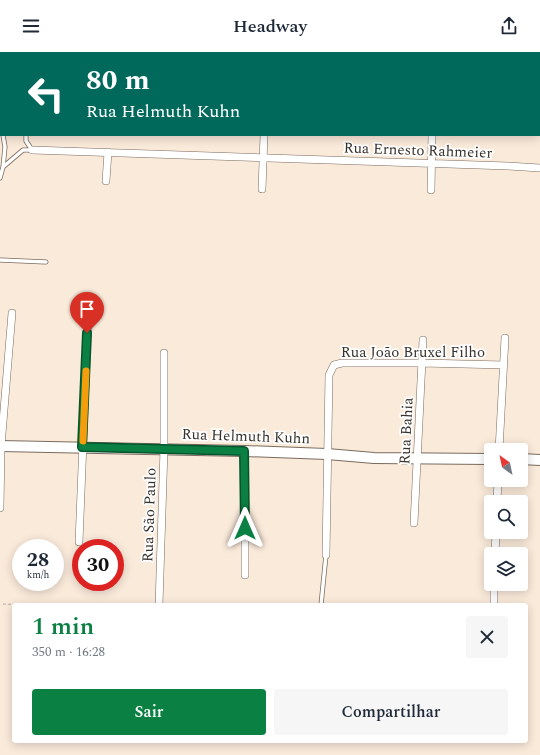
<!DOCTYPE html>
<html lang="pt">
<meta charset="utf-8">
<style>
:root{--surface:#fff;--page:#f6f6f7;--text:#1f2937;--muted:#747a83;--accent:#0b8043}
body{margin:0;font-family:Spectral,serif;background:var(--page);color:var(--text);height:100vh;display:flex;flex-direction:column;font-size:15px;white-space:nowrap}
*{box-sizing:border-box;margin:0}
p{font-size:13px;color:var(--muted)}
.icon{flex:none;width:22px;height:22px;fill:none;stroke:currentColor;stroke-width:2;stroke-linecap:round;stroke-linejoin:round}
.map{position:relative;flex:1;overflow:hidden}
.side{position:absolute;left:12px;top:551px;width:516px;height:140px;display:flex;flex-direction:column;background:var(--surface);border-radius:4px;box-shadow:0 2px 10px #0003}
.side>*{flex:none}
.hud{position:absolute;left:0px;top:0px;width:540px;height:84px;box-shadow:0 2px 10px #0003;background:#00695c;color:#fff;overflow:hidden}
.needle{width:26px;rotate:327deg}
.fabs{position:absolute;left:484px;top:391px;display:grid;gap:8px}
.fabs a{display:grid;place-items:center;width:44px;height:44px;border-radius:4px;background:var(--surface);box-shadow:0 2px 10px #0003;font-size:20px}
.speed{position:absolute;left:12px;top:487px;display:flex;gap:8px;font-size:20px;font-weight:700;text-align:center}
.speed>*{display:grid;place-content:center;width:52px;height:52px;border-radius:50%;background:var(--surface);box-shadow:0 2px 10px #0003;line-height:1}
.speed small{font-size:10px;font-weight:400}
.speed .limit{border:6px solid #d22;background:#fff;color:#111}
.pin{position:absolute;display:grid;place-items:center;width:34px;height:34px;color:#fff;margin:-41px -17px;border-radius:50% 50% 50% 0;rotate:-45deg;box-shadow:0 0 4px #0007}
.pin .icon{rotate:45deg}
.me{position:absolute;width:44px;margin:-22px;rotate:0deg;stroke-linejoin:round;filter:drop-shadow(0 0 3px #0008)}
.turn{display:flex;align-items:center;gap:14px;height:84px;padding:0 20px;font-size:18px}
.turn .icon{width:52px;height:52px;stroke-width:2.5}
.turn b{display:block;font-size:28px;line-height:34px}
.round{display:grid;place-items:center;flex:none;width:42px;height:42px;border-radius:4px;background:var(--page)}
.overview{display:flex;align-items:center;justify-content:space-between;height:68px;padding:0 20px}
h1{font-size:24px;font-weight:600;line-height:30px;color:var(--accent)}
.primary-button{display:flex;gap:8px;margin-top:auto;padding:8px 20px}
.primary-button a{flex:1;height:46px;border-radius:4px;background:var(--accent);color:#fff;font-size:16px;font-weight:600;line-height:46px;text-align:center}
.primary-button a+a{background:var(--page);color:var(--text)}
header{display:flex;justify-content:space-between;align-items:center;height:52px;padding:0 20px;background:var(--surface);font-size:18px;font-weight:600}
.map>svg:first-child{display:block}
</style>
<header><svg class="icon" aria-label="menu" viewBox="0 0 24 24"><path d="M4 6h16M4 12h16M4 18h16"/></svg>Headway<svg class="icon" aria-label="share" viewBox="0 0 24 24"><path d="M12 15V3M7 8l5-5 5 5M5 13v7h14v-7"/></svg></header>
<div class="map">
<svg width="540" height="703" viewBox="0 0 540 703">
<rect width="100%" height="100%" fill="#faeada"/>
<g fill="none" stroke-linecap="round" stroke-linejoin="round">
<defs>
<path id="service" d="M0,80L1,81
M3,83L5,95L3,115
M26,83V89L32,98
M0,126L3,115L23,98H32
M0,208L46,210
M321,553L326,503"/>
<path id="minor" d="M32,98L508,114L540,116
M106,129L108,100
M262,137L264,83
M431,138L432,83
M499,398L505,286
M245,399V523
M497,450L498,428
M0,456L1,394L12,261
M414,471L423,288
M79,490L88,266
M495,502L496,480
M326,503L329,323L334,313L342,311H422L504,313
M159,553L164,397V301
M494,553V532"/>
<path id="tertiary" d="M539,35H540
M539,46H540"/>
<path id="secondary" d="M0,394L245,399L327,402L374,406L491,407
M521,407L540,408"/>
<path id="primary" d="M22,1V0
M0,67L1,64"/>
</defs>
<use href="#service" stroke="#7a6b5d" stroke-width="5"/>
<use href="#minor" stroke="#7a6b5d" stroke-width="8"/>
<use href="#tertiary" stroke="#7a6b5d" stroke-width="10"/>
<use href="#secondary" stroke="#7a6b5d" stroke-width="12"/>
<use href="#primary" stroke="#a36b22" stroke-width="12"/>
<path stroke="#b6aa9d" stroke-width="1" stroke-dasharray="3 2" stroke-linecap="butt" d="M3,552L32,553"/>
<use href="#service" stroke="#fff" stroke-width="3.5"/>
<use href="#minor" stroke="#fff" stroke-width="7"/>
<use href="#tertiary" stroke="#fff" stroke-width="9"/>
<use href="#secondary" stroke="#fff" stroke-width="10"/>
<use href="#primary" stroke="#ebb877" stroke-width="11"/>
</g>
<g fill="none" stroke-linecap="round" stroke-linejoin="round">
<defs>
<path id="route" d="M87,281L82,395L244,399L245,476"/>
</defs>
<use href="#route" stroke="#07532c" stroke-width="10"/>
<use href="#route" stroke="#0b8043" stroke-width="7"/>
<path stroke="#f59e0b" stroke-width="7" d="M83,389L86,319"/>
</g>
<g text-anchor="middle" stroke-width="3.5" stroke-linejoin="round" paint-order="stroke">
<g font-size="15" fill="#38322c" stroke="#fff">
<text transform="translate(418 98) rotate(2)" y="5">Rua Ernesto Rahmeier</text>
<text x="413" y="305">Rua João Bruxel Filho</text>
<text transform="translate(406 379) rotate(-87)" y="5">Rua Bahia</text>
<text transform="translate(246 384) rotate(2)" y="5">Rua Helmuth Kuhn</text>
<text transform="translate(149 463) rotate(-88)" y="5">Rua São Paulo</text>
</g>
</g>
</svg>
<div class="fabs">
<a><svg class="needle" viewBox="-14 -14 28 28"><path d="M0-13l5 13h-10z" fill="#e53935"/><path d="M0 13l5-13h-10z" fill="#747a83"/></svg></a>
<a><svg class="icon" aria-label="search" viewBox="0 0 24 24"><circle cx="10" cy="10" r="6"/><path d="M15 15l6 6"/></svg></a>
<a><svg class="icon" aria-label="layers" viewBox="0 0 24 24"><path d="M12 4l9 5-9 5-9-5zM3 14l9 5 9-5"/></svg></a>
</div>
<div class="speed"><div>28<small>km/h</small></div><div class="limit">30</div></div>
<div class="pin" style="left:87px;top:281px;background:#d93025"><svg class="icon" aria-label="arrive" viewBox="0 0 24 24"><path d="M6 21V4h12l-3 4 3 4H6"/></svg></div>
<svg class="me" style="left:245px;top:476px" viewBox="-20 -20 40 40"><path d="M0-17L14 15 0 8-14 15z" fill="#0b8043" stroke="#fff" stroke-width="4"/></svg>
<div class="hud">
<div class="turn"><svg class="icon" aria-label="left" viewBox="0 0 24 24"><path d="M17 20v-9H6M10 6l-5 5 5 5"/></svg><div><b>80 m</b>Rua Helmuth Kuhn</div></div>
</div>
<section class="side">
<div class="overview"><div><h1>1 min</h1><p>350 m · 16:28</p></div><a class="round"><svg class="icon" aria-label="close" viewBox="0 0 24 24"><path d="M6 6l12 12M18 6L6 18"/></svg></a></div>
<div class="primary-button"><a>Sair</a><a>Compartilhar</a></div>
</section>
</div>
